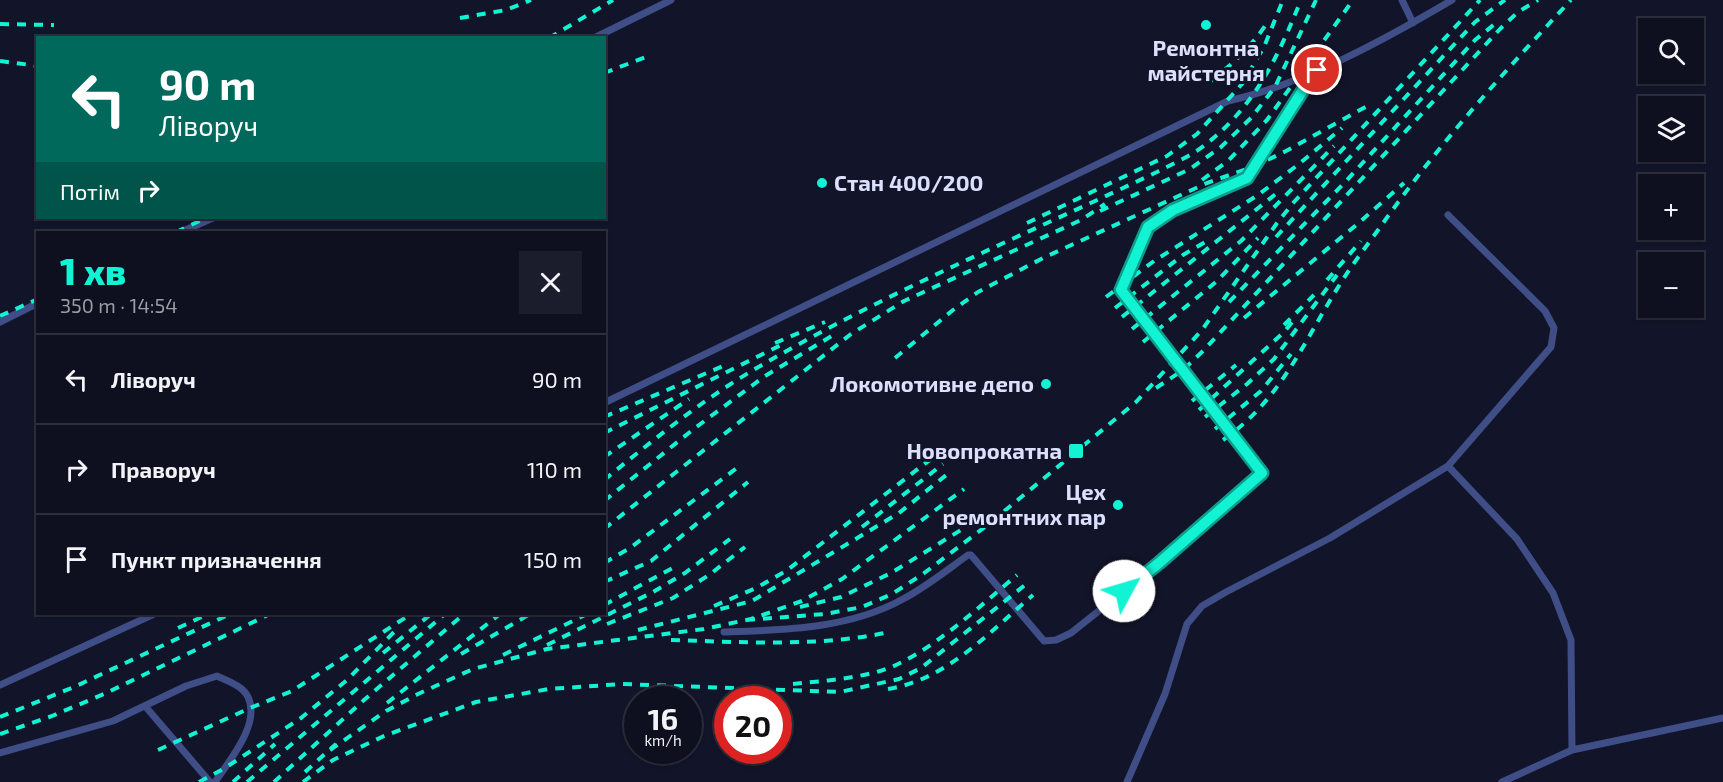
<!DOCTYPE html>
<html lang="uk">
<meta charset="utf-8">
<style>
:root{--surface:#0e0f1f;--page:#1c1d2c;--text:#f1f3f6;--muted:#9b9ca4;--line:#2e2f3d;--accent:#12f3d4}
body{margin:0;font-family:"Exo 2",sans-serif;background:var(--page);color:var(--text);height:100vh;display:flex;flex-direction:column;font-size:22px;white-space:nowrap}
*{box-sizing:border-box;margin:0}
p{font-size:20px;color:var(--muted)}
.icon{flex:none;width:33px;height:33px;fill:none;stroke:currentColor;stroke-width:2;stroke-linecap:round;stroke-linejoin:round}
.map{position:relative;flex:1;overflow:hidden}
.panel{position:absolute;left:36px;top:231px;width:570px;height:384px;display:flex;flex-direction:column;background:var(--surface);border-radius:0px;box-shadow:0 2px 4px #0004,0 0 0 2px var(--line)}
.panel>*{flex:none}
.top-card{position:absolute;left:36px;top:36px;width:570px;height:183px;border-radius:0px;box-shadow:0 2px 4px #0004,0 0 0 2px var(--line);background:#00695c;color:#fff;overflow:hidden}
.fabs{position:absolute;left:1638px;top:18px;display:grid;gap:12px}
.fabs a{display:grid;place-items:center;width:66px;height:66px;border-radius:0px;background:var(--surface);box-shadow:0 2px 4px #0004,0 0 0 2px var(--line);font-size:30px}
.speed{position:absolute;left:624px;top:686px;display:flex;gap:12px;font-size:30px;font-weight:700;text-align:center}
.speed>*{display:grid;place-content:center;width:78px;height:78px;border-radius:50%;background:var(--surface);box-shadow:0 2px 4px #0004,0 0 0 2px var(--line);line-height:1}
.speed small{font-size:15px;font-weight:400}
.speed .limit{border:9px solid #d22;background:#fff;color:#111}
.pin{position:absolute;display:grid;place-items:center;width:51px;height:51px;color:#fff;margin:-26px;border:3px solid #fff;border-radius:50%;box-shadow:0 2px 6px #0007}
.me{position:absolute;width:66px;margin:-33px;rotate:51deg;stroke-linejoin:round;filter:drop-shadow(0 0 4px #0008)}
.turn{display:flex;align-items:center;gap:21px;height:126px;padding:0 24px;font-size:27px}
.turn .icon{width:78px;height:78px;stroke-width:2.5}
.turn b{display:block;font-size:42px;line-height:51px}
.then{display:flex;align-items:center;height:57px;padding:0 24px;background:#0003;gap:12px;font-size:22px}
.round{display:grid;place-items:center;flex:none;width:63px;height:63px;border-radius:0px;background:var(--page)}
.head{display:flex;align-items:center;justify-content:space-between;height:102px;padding:0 24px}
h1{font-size:36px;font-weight:800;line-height:45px;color:var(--accent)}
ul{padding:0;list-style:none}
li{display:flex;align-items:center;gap:18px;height:90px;padding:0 24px;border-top:2px solid var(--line)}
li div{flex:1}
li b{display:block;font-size:22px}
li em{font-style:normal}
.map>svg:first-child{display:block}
</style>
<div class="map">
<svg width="1723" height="782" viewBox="0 0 1723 782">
<rect width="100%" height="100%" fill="#121429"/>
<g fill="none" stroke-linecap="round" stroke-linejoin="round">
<path stroke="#3f4e86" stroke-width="7" d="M1402,0L1413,23
M594,38L671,0
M181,232L213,218
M0,322L38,303
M604,403L1228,101C1302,85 1386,39 1452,0
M1448,466L1517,539L1553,593L1571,640L1572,750
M724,632C784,630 849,629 903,599C926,587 947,570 968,555H971L1044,641L1056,640L1071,633L1159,563L1262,473L1121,289L1148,227L1173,210L1247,178L1303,90L1317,70
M0,685L154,614
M145,706L210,782
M0,753L113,721L186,686L217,676C228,681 243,686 248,697C261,724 229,761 215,782
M1127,782L1165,694L1187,624L1202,606L1226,592L1330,538L1448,466L1551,347L1554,328L1545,311L1448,215
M1502,782L1572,750L1723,718"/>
<path stroke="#12f3d4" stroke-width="4" stroke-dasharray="9 8" stroke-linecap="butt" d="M460,18L506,10L531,0
M0,24L54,25
M549,38L613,0
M0,61L38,66
M604,73L646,57
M1211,81C1234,63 1253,45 1269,20
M1202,180L1229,160L1267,120L1353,0
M1100,211L1190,169L1221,147L1251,118L1275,87L1316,0
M1027,223L1167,156L1197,134L1242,84L1264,47L1283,0
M176,232L206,218
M1276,237L1475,22L1505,0
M1327,280L1361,241
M1106,297L1154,261L1258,195L1299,164L1342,128
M1229,302L1347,180L1475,40L1496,23
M1115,308L1183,255L1207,241
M0,316L38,299
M1122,317L1277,193
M1244,318L1361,221L1404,183
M1284,325L1314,295
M1132,329L1241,241L1334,146
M1143,342L1217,281L1258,238
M775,343L825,322
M895,358L953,310L978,292L1043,258L1207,183L1255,166L1286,151L1369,105
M1156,388L1183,370L1204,350L1500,29L1518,12L1538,0
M1192,401L1236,365
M1199,410L1284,332L1293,321
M604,417L723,366
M1205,417L1247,384L1274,359L1337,275
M1215,429L1261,391L1291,354
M604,433L785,343
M1223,440C1283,398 1304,340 1342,281C1354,262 1368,244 1381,226C1438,145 1504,72 1571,0
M604,457L689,399
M604,480C651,442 698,403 750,372C880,295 1020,237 1157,172C1172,164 1191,156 1205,145C1255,106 1278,57 1301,0
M604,501L695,428L765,376L835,334
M862,527L943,464
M604,529L851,334L904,301L1081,220L1105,204
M604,563L630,548L737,468
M604,582L651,561L748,482
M604,605L678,565
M714,606L756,588L786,571L936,455
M800,607L841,597L891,573L974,522
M746,620L825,614L862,607L892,594L923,574L990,523L1136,402L1202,330L1277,223L1294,202L1480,0
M607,624L673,598L709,575L745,547
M178,628L208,614
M638,630L752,601L899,513L950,472
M671,640C742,642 815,647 885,633
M547,645L653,592L685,573L730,539
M383,653L431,614
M461,654L530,614
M503,655L587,614
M793,684C822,681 852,679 880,671C925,658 981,605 1017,575
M888,689C948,679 988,633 1033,595
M387,703L500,614
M0,717L74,687L230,614
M0,734L52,716L104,694L270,614
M158,750L250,708L292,691L411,614
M330,750L386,711L418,694L473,669L547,649L704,629L751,619L802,601L842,579L964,489
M305,772L336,744
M199,782L225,768L301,718L347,680L395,631
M233,782L275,744
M247,782L445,614
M274,782L364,700L464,614
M303,782L333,760L384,736L476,702L549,689L622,684L840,692L899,679L921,668L1025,585"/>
</g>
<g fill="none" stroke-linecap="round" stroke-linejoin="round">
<defs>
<path id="route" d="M1124,591L1159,563L1262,473L1121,290L1148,227L1173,210L1247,178L1303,90L1317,70"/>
</defs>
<use href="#route" stroke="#0c9e8a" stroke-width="15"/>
<use href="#route" stroke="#12f3d4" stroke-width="10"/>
</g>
<g fill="#12f3d4" stroke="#121429" stroke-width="2">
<circle cx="1206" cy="25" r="6"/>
<circle cx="822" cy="183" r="6"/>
<circle cx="1046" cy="384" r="6"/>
<rect x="1068" y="443" width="16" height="16" rx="3"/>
<circle cx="1118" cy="505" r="6"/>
</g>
<g text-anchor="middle" stroke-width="6" stroke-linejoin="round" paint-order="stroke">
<g font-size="22" font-weight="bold" fill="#dce0fd" stroke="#121429" text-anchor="end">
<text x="1206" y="56" text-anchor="middle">Ремонтна<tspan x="1206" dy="25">майстерня</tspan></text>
<text x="834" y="191" text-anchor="start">Стан 400/200</text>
<text x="1034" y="392">Локомотивне депо</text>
<text x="1062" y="459">Новопрокатна</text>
<text x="1106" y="500">Цех<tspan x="1106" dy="25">ремонтних пар</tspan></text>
</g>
</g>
</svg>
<div class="fabs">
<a><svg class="icon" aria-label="search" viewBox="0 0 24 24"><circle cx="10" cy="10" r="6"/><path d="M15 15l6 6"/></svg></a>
<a><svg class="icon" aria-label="layers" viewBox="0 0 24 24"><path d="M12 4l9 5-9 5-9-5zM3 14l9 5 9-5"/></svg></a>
<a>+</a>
<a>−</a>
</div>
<div class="speed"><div>16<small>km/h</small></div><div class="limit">20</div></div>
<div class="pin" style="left:1317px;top:70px;background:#d93025"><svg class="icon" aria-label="arrive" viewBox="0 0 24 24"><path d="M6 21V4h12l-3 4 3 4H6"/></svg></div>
<svg class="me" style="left:1124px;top:591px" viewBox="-20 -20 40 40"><circle r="19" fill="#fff"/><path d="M0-13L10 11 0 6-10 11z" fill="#12f3d4"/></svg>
<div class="top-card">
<div class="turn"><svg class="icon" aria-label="left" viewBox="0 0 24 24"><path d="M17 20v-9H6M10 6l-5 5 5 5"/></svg><div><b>90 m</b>Ліворуч</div></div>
<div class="then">Потім<svg class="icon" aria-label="right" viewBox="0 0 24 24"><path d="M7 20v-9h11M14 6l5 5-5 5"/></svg></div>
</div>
<section class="panel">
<div class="head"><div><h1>1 хв</h1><p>350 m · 14:54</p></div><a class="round"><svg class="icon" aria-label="close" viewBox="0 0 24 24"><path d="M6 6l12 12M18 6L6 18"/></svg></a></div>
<ul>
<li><svg class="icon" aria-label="left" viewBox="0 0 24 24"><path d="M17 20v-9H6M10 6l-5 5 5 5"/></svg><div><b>Ліворуч</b></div><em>90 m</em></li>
<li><svg class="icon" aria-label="right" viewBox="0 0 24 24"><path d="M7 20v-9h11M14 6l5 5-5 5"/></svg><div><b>Праворуч</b></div><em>110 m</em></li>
<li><svg class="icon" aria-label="arrive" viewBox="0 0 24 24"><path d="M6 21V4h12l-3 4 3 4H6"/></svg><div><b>Пункт призначення</b></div><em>150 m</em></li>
</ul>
</section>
</div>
